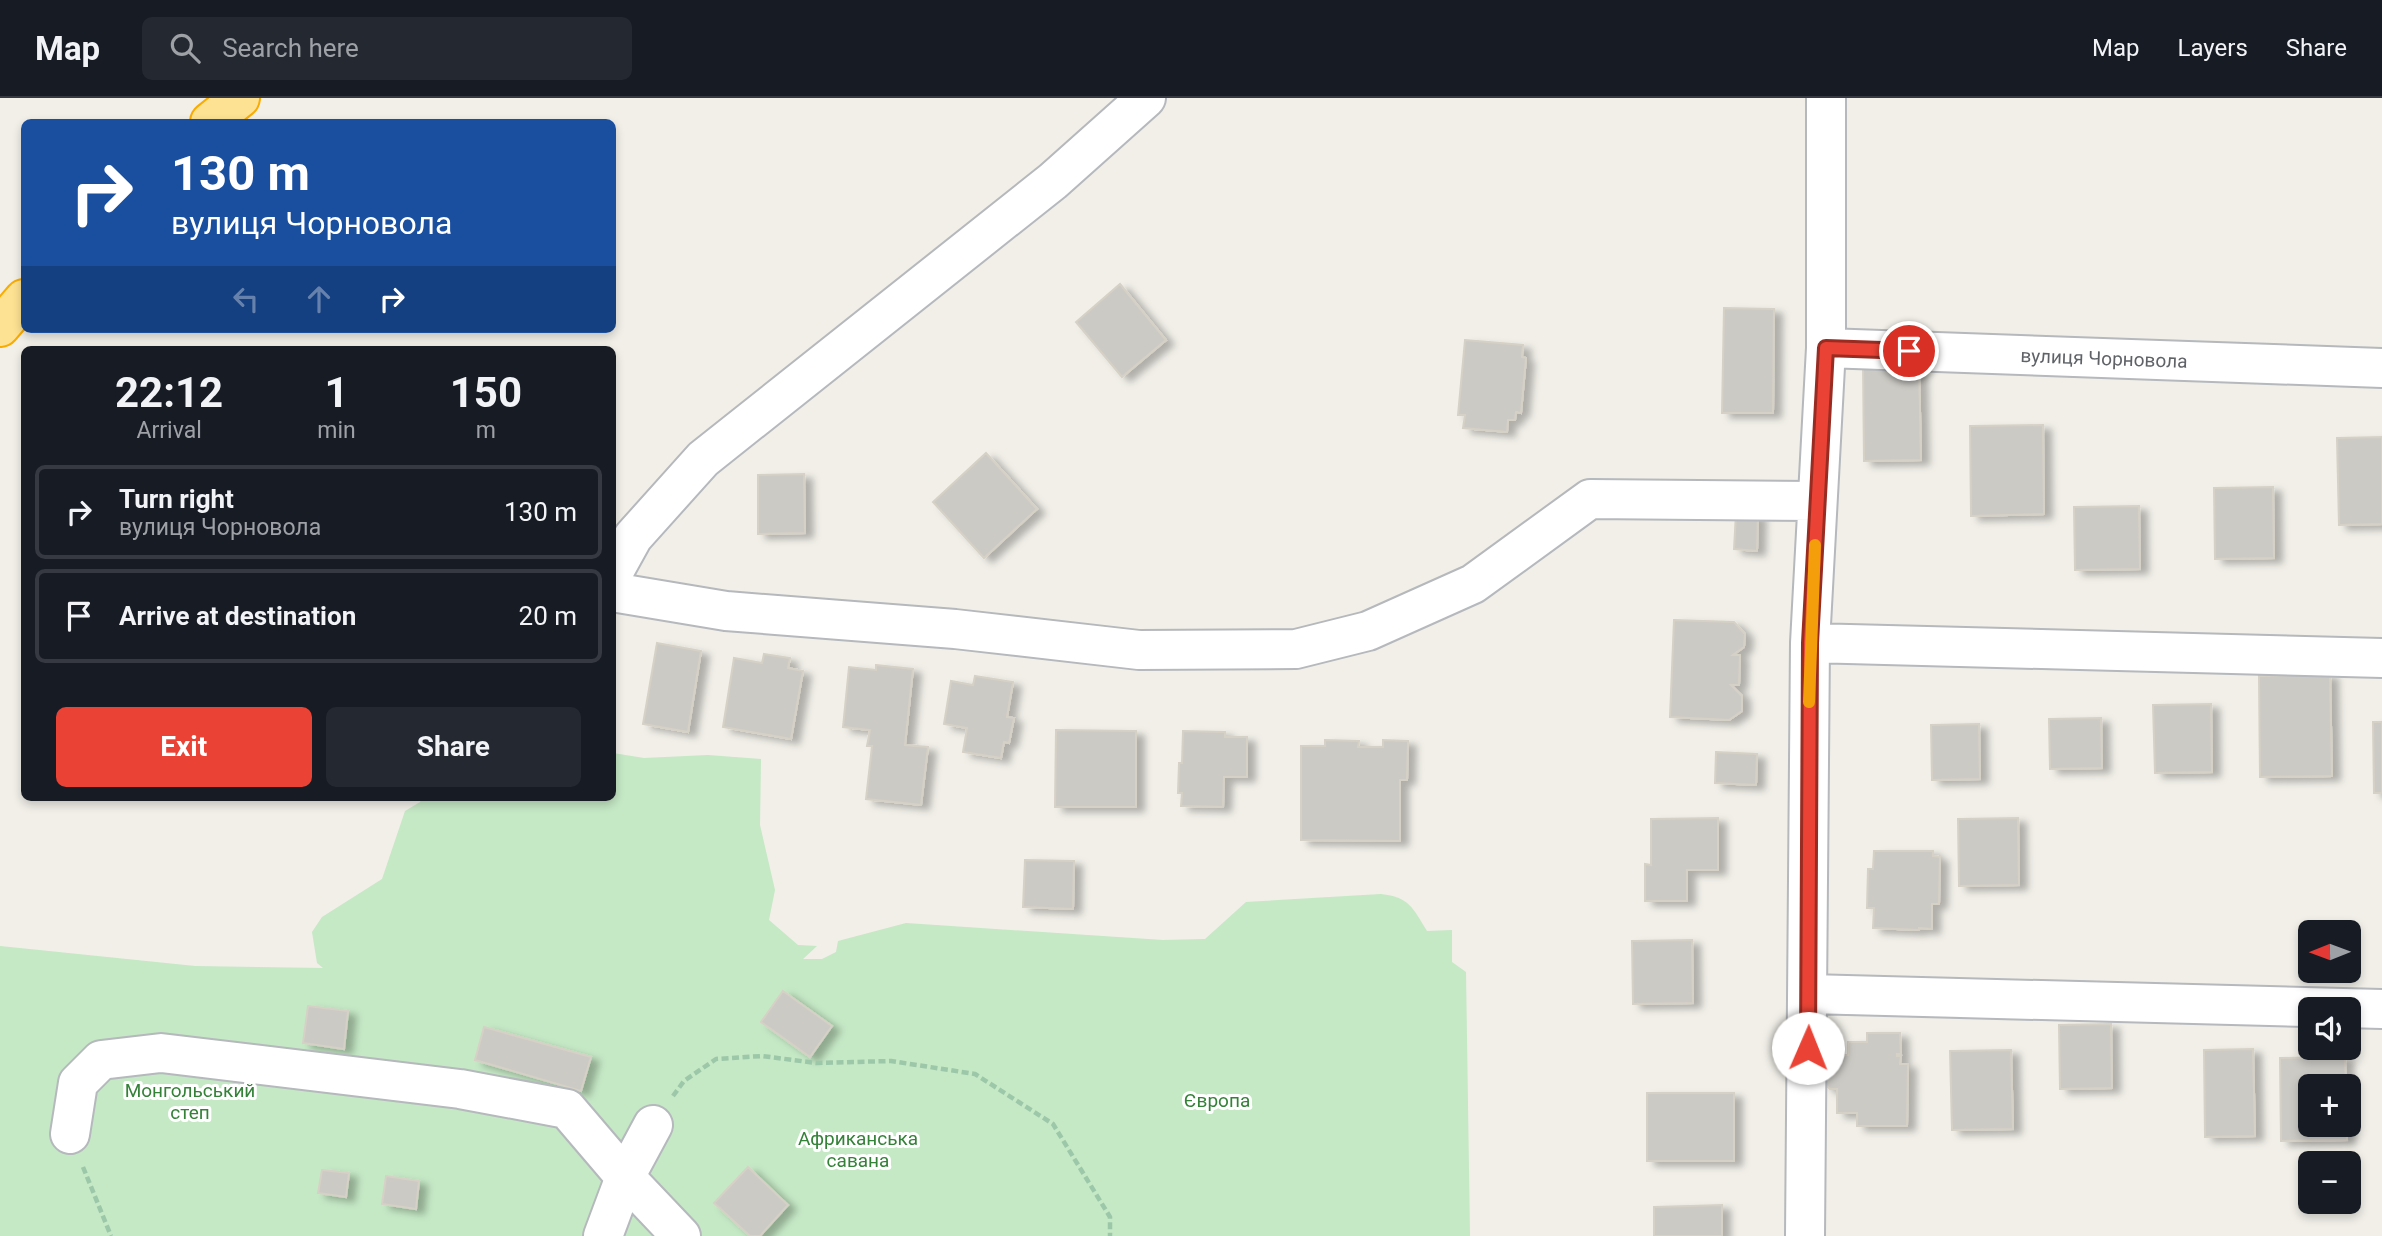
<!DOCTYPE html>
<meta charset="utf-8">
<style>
:root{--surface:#171b24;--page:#242831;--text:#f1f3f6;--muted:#9ea1a6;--line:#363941;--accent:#ea4335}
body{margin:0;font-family:Roboto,sans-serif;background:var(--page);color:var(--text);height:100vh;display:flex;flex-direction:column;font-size:26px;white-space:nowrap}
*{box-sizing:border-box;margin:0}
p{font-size:23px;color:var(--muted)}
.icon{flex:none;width:38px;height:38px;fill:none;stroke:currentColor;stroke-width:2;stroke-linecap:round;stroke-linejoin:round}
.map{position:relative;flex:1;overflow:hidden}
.side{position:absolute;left:21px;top:248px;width:595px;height:455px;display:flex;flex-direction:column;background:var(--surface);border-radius:10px;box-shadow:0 4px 10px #0003}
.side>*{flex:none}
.hud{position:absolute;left:21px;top:21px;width:595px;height:214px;border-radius:10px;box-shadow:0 4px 10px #0003;background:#1a4fa0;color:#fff;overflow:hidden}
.needle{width:46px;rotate:269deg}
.fabs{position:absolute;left:2298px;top:822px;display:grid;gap:14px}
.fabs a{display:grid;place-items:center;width:63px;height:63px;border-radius:10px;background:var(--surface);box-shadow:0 4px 10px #0003;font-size:35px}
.pin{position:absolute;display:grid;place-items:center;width:60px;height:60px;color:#fff;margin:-30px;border:4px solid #fff;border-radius:50%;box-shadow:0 2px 7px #0007}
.me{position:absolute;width:77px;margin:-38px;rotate:1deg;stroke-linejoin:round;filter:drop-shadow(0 0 5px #0008)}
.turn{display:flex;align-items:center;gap:24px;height:147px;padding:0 35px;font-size:32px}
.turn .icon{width:91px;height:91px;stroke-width:2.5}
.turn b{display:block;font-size:49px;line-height:60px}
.lanes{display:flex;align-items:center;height:66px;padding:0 35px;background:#0003;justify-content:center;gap:35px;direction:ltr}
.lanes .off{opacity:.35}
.eta{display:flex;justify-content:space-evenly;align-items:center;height:119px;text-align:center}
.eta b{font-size:42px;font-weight:700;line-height:49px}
.button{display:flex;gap:14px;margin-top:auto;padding:14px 35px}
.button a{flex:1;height:80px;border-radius:10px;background:var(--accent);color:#fff;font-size:28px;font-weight:700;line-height:80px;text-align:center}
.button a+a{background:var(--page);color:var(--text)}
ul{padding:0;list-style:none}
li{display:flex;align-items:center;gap:21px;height:94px;margin:0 14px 10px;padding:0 21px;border:4px solid var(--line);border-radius:10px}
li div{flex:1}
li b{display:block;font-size:26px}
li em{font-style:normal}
header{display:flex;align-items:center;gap:42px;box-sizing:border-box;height:98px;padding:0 35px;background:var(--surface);border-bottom:2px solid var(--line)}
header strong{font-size:33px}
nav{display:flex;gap:38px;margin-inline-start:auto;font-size:24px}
.search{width:490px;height:63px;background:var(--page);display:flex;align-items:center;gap:18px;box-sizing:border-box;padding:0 24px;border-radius:10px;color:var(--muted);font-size:26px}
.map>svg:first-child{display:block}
</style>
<header>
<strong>Map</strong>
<div class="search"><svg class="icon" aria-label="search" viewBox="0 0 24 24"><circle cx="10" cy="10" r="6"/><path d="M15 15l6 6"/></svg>Search here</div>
<nav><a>Map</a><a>Layers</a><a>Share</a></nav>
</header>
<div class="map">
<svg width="2382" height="1138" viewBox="0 0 2382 1138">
<defs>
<filter id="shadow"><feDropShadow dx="8" dy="4.5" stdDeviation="3.5" flood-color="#0004"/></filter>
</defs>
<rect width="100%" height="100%" fill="#f1efe8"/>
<path fill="#c5e8c5" d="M613,655L644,660L708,657L761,661L760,727L775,792L769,822L798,847L817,848L803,861H822L836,854L838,843L906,825L1163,842L1205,841L1246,804L1381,796C1409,799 1413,810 1427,833L1452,832V864L1466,874L1470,1138H0V848L195,868L323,870L317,865L312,834L322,819L382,781L405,713L420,704L422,700H612Z"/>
<path fill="#cccac5" stroke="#d6d1c6" stroke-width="2" filter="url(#shadow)" d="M1120,186L1166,242L1122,279L1076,224Z
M1724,210L1774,211L1773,315H1722Z
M1465,242L1523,247L1522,259L1526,260L1521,315L1516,314L1515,322H1508L1507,334L1463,330L1465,317H1458Z
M1919,264L1921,362L1864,363L1863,265Z
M2043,327L2044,416L1971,418L1970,328Z
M2382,339V426L2339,427L2337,340Z
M986,355L1037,411L984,460L933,404Z
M804,376L805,435L758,436V377Z
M2273,389L2274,460L2215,461L2214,390Z
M2139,408L2140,471L2075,472L2074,409Z
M1736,415L1758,416L1757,453L1734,451Z
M1674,522L1734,524L1745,536L1744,549L1733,557H1740L1739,587H1731L1742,598V613L1729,622L1670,619Z
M657,545L701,553L688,634L643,626Z
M764,556L790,560L788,570L803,573L791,641L723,629L734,560L762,565Z
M876,567L913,571L905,647L928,649L921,707L866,701L872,648H867L870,632L843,629L849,569L876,572Z
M2330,576L2332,678L2260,679L2259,578Z
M975,578L1013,584L1007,619L1014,620L1009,645L1004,644L1001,660L963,654L967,630L944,626L951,583L973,587Z
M2211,606L2212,674L2155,675L2153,607Z
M2101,620L2102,670L2050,671L2049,621Z
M2373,624H2382V695H2374Z
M1979,626L1980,681L1932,682L1931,627Z
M1056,632L1136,633V709H1055Z
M1183,633L1225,634V639H1247V679H1224L1223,709L1181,708L1182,695H1178L1179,665H1182Z
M1325,642L1359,643L1358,649H1383V642L1408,643L1407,682H1400V743L1301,742V648H1325Z
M1716,654L1757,656L1756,687L1715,685Z
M1718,720V772H1687V803H1645V766L1651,767V721Z
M2018,720L2019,787L1959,788L1958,721Z
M1874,753H1933V758L1940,759L1939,806H1932V831L1919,830V832L1873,830L1874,810H1867L1868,771H1873Z
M1025,762L1074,763L1073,811L1023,809Z
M1692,842L1693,905L1633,906L1632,843Z
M783,893L832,928L810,959L761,924Z
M308,908L348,913L344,951L303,945Z
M2111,926L2112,990L2060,991L2059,927Z
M484,929L591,959L581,993L475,962Z
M1867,935H1900L1901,956H1897V958H1901L1900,966H1908L1907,1028H1857V1015H1837V991H1830L1823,985V969L1831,963H1837V957H1848V944H1867Z
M2253,951L2255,1038L2205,1039L2204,952Z
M2011,952L2013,1031L1952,1032L1950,953Z
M2345,959L2346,989H2310V1027H2346L2347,1042L2281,1043L2280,960Z
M1647,995H1734V1063H1647Z
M748,1069L788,1107L760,1138H750L714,1105Z
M322,1072L349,1075L346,1099L318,1095Z
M386,1078L419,1083L416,1111L382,1106Z
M1722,1107V1138H1654V1109Z"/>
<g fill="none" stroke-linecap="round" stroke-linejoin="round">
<defs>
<path id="minor" d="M1826,250L2382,270
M612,477L633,439L703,361L1053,83L1146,0
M612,494L726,513L955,531L1139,552L1296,551L1368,533L1473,486L1590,401L1817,403
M1810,545L2382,560
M1809,896L2382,911
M70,1036L78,985L101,962L161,955L460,991L567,1011L625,1079L681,1138
M603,1138L625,1079L653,1027
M1805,1138L1810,545L1826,250V0"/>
<path id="highway" d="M210,24L240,0
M0,229L24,201"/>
</defs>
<use href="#minor" stroke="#b5b8bc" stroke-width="42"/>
<use href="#highway" stroke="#f9ab00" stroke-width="42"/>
<path stroke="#9cc7a9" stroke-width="4.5" stroke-dasharray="7 3.5" stroke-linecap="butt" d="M673,998L684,983L716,961L762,958L816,965L891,963L975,976L1053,1026L1110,1119V1138
M83,1069L111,1138"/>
<use href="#minor" stroke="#fff" stroke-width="38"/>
<use href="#highway" stroke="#fde293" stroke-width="38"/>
</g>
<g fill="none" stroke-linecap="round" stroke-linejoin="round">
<defs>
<path id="route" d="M1808,950L1810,545L1826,250L1909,253"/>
</defs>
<use href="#route" stroke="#982c22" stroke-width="18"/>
<use href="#route" stroke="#ea4335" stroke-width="12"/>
<path stroke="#f59e0b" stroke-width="12" d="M1809,604L1815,447"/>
</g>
<g text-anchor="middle" stroke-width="6" stroke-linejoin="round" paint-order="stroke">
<g font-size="19" fill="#5f6368" stroke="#fff">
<text transform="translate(2104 260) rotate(2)" y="7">вулиця Чорновола</text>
</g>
<g font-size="19" fill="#348238" stroke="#fff">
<text x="190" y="999">Монгольський<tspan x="190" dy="22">степ</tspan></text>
<text x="1217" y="1009">Європа</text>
<text x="858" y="1047">Африканська<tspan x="858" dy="22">савана</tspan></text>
</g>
</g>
</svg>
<div class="fabs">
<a><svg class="needle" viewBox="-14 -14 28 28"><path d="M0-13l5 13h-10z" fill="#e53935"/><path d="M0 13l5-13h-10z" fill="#9ea1a6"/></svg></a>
<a><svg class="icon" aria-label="sound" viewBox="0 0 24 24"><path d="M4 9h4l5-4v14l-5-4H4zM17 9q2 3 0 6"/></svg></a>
<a>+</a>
<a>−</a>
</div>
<div class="pin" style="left:1909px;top:253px;background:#d93025"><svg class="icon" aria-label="arrive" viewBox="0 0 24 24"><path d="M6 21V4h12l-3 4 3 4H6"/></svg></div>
<svg class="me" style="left:1808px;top:950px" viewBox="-20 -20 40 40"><circle r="19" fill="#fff"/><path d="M0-13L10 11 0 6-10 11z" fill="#ea4335"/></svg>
<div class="hud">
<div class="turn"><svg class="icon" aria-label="right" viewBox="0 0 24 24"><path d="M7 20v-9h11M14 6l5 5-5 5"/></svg><div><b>130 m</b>вулиця Чорновола</div></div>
<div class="lanes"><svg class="icon off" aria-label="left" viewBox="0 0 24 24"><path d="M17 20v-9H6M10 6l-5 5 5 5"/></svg><svg class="icon off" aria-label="ahead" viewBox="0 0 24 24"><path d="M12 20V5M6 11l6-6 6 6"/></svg><svg class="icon" aria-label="right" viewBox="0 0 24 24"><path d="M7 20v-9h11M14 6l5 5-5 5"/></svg></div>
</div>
<section class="side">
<div class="eta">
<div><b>22:12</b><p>Arrival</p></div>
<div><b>1</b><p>min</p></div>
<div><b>150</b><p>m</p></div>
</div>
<ul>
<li><svg class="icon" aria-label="right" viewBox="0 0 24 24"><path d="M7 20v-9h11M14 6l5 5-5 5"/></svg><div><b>Turn right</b><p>вулиця Чорновола</p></div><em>130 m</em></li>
<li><svg class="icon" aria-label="arrive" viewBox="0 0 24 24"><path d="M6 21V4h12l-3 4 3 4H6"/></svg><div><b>Arrive at destination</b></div><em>20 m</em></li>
</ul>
<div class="button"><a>Exit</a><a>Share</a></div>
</section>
</div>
